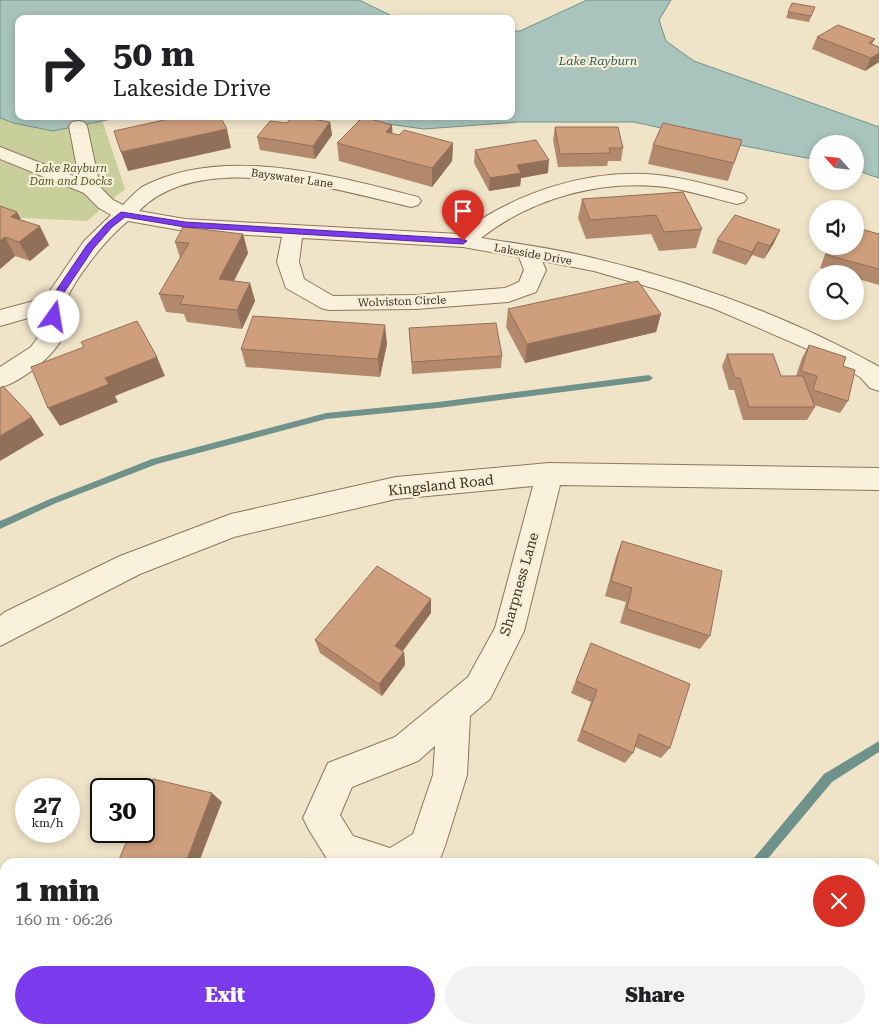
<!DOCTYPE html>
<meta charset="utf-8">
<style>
:root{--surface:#fff;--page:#f2f2f2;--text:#202124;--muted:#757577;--accent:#7c3aed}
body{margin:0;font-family:"Roboto Serif",serif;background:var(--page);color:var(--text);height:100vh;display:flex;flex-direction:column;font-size:19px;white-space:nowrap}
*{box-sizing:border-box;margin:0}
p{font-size:16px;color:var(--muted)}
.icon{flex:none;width:28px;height:28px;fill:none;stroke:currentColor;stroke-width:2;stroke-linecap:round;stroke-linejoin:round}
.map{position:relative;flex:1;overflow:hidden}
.sheet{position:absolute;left:0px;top:858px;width:880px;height:176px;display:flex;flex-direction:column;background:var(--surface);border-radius:15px 15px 0 0;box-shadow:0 2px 8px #0003}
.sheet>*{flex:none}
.top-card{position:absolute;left:15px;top:15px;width:500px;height:105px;border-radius:10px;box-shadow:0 2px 8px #0003;background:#fff;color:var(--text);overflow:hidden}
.needle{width:32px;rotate:297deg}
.tools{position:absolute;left:809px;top:135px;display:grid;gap:10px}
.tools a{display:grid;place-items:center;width:55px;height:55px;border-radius:50%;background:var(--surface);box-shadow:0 2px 8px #0003;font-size:25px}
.speed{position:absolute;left:15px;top:778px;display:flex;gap:10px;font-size:25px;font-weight:700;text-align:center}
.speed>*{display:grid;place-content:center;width:65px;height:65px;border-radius:50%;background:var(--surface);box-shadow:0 2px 8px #0003;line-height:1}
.speed small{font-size:12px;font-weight:400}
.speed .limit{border:2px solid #111;border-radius:8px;background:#fff;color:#111}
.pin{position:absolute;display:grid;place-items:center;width:42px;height:42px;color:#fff;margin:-51px -21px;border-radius:50% 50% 50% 0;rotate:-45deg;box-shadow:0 0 5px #0007}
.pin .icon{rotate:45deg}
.me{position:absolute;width:55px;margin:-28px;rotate:13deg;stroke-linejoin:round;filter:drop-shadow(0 0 4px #0008)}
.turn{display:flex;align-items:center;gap:18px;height:105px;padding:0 15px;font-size:22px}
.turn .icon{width:65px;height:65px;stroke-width:2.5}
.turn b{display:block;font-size:35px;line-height:42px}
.round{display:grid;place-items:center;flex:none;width:52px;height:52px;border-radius:26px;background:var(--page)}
.headline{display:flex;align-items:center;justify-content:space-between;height:85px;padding:0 15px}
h1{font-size:30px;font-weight:800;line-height:38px}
.button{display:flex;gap:10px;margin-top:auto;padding:10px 15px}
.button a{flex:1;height:58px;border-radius:30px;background:var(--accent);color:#fff;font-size:20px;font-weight:800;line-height:58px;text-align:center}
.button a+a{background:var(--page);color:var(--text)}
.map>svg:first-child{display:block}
</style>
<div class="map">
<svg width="879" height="1033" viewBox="0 0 879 1033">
<rect width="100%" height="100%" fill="#f0e4c8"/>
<path fill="#c9cf9b" d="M0,118L14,123L53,131L102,120L125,189L87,221L0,217Z"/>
<path fill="#a9c4bc" stroke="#6f938a" d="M0,0H359L392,16L404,19H19V116H126L53,131L14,123L0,118Z
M587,0H671L659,20L666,41L694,61L879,127V178L855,170V144H818L817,160L734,144L634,122H518L424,129L330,116H511V31H520Z"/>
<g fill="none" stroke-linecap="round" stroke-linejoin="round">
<path fill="#6f938a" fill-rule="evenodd" d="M649,375L653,378L649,381L438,408L326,419L157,464L56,503L0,529V521L50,499L152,459L326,413L438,402Z
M879,741V752L832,782L765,862H752L754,858L824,774Z
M654,1029H668L667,1033H653Z"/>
<defs>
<path id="minor" d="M78,121L84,122L87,126L100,187L113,200L123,205C129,199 135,192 142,187C222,144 335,176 418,197L421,201L418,205L411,207C337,190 199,148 139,211L185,219L459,234C515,193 588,168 658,175C687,178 716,187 744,194L747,198L744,202L737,204C713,198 690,191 666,187C601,179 532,198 481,238C519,244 559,249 597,259C693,282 789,317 876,365L879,367V391L870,388L860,377L821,355L715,309L656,289L594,271L542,261L546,270L536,292L508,302L416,309L329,310L321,308L286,288L277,262L282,237L185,231L128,221C105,240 78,274 65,302C61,311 68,323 65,332C57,355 22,381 0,388V367L31,347L43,330L42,314L0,326V310L45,298L84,241L111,215L99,208L84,193L0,159V147L79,178L69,126L72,122ZM302,238L463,247L519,257L524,270L519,282L505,288L416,295L333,296L304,279L299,262Z
M549,463L879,468V490L560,485L524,631L490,699L470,716L467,775L445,846L440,859L434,862H329L309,830L303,818L328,763L395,737L468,677L495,628L533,486L396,499L234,537L140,574L0,646V616L5,612L120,556L231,514L396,477ZM435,746L433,775L413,834L390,848L353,836L340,815L352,787L418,761Z"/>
</defs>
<use href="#minor" stroke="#8d765c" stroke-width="2"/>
<use href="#minor" fill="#faf1dc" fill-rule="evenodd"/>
</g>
<path fill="#b2896c" d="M815,7L809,22L786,18L788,12Z
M817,37L875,39L872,44L879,47V62L865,71L812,49Z
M330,122L332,135L315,159L260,150L257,137Z
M555,127L623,148L621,161H608L607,166L558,167L553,140Z
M393,134L453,143L452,161L432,187L339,161L337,143Z
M742,140L728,181L648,164L653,145Z
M475,150L548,173L521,178L520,186L489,191L474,163Z
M683,192L702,229L696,248L659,251L651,234L586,239L578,218L582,199Z
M0,206L17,212L21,220L49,245L30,261L15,256L0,269Z
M861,229L879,234V285L855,278V274H841L820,268L828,246H855L858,233Z
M243,234L248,253L234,281L250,283L255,301L242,329L187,322L184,314L166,312L159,294L180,258L175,242Z
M717,240L774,243L764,259L752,255L746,265L712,253Z
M508,309L661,314L656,332L525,363L506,327Z
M409,328L502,356L501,368L412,374Z
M387,344L380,377L246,367L241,349Z
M809,345L843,366L848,401L840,413L814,405L815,407L807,420H743L734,390H729L722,366L727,354L781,376H796L802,358Z
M622,541L710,636L700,649L620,623L626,602L605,596L616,557Z
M431,599V613L403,651L404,652L405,665L382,696L320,653L315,640Z
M591,643L670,748L661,758L635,747L633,753L625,763L577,741L591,702L571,693Z"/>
<path fill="#916f58" d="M879,53V62L865,71L871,58Z
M330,122L332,135L315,159L313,146Z
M392,125L393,143L386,132Z
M227,129L231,148L128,171L121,152Z
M453,143L452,161L432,187V168Z
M549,160L548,173L521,178L520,186L489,191L490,178L517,165Z
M17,212L27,231L11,217Z
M40,226L49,245L30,261L19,242Z
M780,230L774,243L764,259L770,246Z
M243,234L248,253L225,298L219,279Z
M5,237L15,256L0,269V241Z
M758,242L752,255L746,265L752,252Z
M250,283L255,301L242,329L237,310Z
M661,314L656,332L525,363L527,344Z
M385,325L387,344L380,377L378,359Z
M157,357L165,376L115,396L118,402L60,426L48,408L105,378Z
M32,417L44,435L0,461V436Z
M431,599V613L396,659L395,646Z
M404,652L405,665L382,696L379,684Z
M212,793L222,802L199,862H186Z"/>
<path fill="#cf9f7d" stroke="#916f58" d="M792,3L815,7L811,16L788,12Z
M838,25L875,39L869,43L879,47V53L871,58L817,37Z
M182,116H220L227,129L121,152L114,131Z
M292,116L330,122L313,146L257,137L270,121L287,123Z
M363,117L392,125L386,132L399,135L404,130L453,143L432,168L337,143Z
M663,123L742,140L734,163L653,145Z
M555,127H618L623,148H609L610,153L560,154Z
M536,140L549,160L517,165L521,173L490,178L475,150Z
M683,192L702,229L664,232L656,215L590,220L582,199Z
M0,206L17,212L11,217L40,226L19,242L5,237L0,241Z
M735,215L780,230L770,246L758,242L752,252L717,240Z
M183,227L243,234L219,279L250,283L237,310L180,304L184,296L159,294L189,243L175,242Z
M861,229L879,234V269L827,255L830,246H855V232L859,233Z
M638,281L661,314L527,344L508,309Z
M253,316L385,325L378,359L241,349Z
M137,321L157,357L105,378L109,384L48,408L31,367L84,347L81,342Z
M496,323L502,356L412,362L409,328Z
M809,345L846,357L843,366L855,370L848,401L813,390L817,376L801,371Z
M727,354H773L781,376H803L815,407H749L740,378H735Z
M3,386L32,417L0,436V388Z
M622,541L722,571L710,636L627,609L632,588L611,581Z
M377,566L431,599L395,646L404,652L379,684L315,640Z
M591,643L690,684L670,748L639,734L633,753L582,730L597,690L576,681Z
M153,779L212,793L186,862H118L131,831H144V801Z"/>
<path fill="#7c3aed" stroke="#51269a" d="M121,212L185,222L463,239L467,241L463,244L185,227L125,217L112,227L93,249L57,303V319H50L49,301L87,245L106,224Z"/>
<g text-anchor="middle" stroke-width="4.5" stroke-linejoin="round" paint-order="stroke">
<g font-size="11" font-style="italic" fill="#4d5a26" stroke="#f7eed8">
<text x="71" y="172">Lake Rayburn<tspan x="71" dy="13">Dam and Docks</tspan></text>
</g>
<g font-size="11" fill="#3d2e20" stroke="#f7eed8">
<text transform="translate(292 178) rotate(8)" y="4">Bayswater Lane</text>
<text transform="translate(533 254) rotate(10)" y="4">Lakeside Drive</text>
<text transform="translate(402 301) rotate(-2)" y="4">Wolviston Circle</text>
</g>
<g font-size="12" font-style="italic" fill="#2f5d5a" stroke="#f7eed8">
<text x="598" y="65">Lake Rayburn</text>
</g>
<g font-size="14" fill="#3d2e20" stroke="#f7eed8">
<text transform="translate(441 485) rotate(-6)" y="5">Kingsland Road</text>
<text transform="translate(519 584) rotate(-74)" y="5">Sharpness Lane</text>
</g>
</g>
</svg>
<div class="tools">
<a><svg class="needle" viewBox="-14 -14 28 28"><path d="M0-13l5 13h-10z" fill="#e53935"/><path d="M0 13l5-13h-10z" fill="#757577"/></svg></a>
<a><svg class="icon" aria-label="sound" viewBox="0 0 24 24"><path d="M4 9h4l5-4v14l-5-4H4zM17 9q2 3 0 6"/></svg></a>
<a><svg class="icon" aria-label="search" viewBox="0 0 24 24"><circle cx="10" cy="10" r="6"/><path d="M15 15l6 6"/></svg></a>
</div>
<div class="speed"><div>27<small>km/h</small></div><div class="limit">30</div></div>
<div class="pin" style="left:463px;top:241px;background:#d93025"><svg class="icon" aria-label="arrive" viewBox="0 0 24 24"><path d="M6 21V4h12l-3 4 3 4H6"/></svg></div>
<svg class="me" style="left:54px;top:317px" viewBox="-20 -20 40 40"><circle r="19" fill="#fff"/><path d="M0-13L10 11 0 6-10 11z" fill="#7c3aed"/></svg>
<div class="top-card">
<div class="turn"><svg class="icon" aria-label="right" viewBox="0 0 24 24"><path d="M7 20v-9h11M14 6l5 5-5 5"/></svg><div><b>50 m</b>Lakeside Drive</div></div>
</div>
<section class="sheet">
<div class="headline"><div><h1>1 min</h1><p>160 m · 06:26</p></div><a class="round" style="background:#d93025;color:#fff"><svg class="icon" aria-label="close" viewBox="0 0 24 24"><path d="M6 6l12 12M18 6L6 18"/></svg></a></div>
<div class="button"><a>Exit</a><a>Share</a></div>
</section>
</div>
